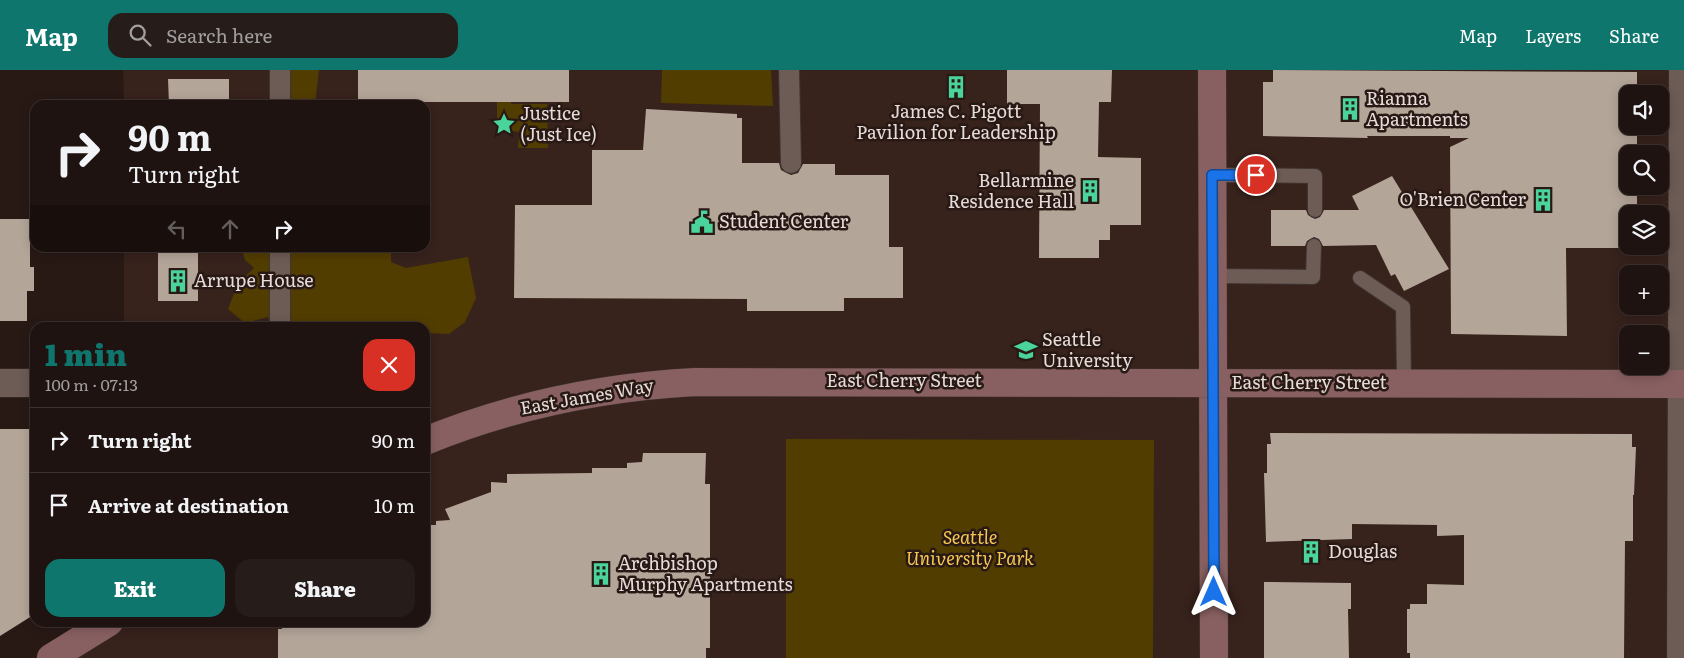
<!DOCTYPE html>
<meta charset="utf-8">
<style>
:root{--surface:#1e1310;--page:#261c19;--text:#f1f3f6;--muted:#a19e9f;--line:#3c3230;--accent:#0f766e}
body{margin:0;font-family:Literata,serif;background:var(--page);color:var(--text);height:100vh;display:flex;flex-direction:column;font-size:19px;white-space:nowrap}
*{box-sizing:border-box;margin:0}
p{font-size:16px;color:var(--muted)}
.icon{flex:none;width:28px;height:28px;fill:none;stroke:currentColor;stroke-width:2;stroke-linecap:round;stroke-linejoin:round}
.map{position:relative;flex:1;overflow:hidden}
.drawer{position:absolute;left:30px;top:252px;width:400px;height:305px;display:flex;flex-direction:column;background:var(--surface);border-radius:15px;box-shadow:0 2px 12px #0003,0 0 0 1px var(--line)}
.drawer>*{flex:none}
.banner{position:absolute;left:30px;top:30px;width:400px;height:152px;border-radius:15px;box-shadow:0 2px 12px #0003,0 0 0 1px var(--line);background:#1e1310;color:var(--text);overflow:hidden}
.tools{position:absolute;left:1619px;top:15px;display:grid;gap:10px}
.tools a{display:grid;place-items:center;width:50px;height:50px;border-radius:10px;background:var(--surface);box-shadow:0 2px 12px #0003,0 0 0 1px var(--line);font-size:25px}
.pin{position:absolute;display:grid;place-items:center;width:42px;height:42px;color:#fff;margin:-21px;border:2px solid #fff;border-radius:50%;box-shadow:0 1px 5px #0007}
.me{position:absolute;width:55px;margin:-28px;rotate:0deg;stroke-linejoin:round;filter:drop-shadow(0 0 4px #0008)}
.turn{display:flex;align-items:center;gap:18px;height:105px;padding:0 15px;font-size:22px}
.turn .icon{width:65px;height:65px;stroke-width:2.5}
.turn b{display:block;font-size:35px;line-height:42px}
.lanes{display:flex;align-items:center;height:48px;padding:0 15px;background:#0003;justify-content:center;gap:25px;direction:ltr}
.lanes .off{opacity:.35}
.round{display:grid;place-items:center;flex:none;width:52px;height:52px;border-radius:15px;background:var(--page)}
.summary{display:flex;align-items:center;justify-content:space-between;height:85px;padding:0 15px}
h1{font-size:30px;font-weight:800;line-height:38px;color:var(--accent)}
.cta{display:flex;gap:10px;margin-top:auto;padding:10px 15px}
.cta a{flex:1;height:58px;border-radius:15px;background:var(--accent);color:#fff;font-size:20px;font-weight:800;line-height:58px;text-align:center}
.cta a+a{background:var(--page);color:var(--text)}
ul{padding:0;list-style:none}
li{display:flex;align-items:center;gap:15px;height:65px;padding:0 15px;border-top:1px solid var(--line)}
li div{flex:1}
li b{display:block;font-size:19px}
li em{font-style:normal}
header{display:flex;align-items:center;gap:30px;box-sizing:border-box;height:70px;padding:0 25px;background:var(--accent);color:#fff}
header strong{font-size:24px}
nav{display:flex;gap:28px;margin-inline-start:auto;font-size:18px}
.search{width:350px;height:45px;background:var(--page);display:flex;align-items:center;gap:12px;box-sizing:border-box;padding:0 18px;border-radius:15px;color:var(--muted);font-size:19px}
.map>svg:first-child{display:block}
</style>
<header>
<strong>Map</strong>
<div class="search"><svg class="icon" aria-label="search" viewBox="0 0 24 24"><circle cx="10" cy="10" r="6"/><path d="M15 15l6 6"/></svg>Search here</div>
<nav><a>Map</a><a>Layers</a><a>Share</a></nav>
</header>
<div class="map">
<svg width="1684" height="588" viewBox="0 0 1684 588">
<rect width="100%" height="100%" fill="#281915"/>
<path fill="#37221c" fill-rule="evenodd" d="M123,0H1684V588H51L109,553L425,552V258L124,257V178H425V35H124ZM1628,24H1660V56H1628ZM1628,84H1660V116H1628ZM1628,144H1660V176H1628ZM1628,204H1660V236H1628ZM1628,264H1660V296H1628Z"/>
<path fill="#523d00" d="M289,0H319L315,35H289Z
M662,0H771L773,36L661,33Z
M497,4H511V34H547L548,78H518L519,62L497,58Z
M241,178H391V192L406,198L468,187L476,228L465,252L449,264L425,263V258L271,257L268,247L245,253L228,239L238,213L254,198L245,190Z
M786,369L1154,370L1153,588H786Z"/>
<path fill="#b4a599" d="M358,0H569V32H409V35H358Z
M1007,0H1112L1111,32H1099L1098,87L1141,88V155H1110V170H1099V188H1039L1040,34H1007Z
M1273,0L1637,2V24H1628V56H1637V84H1628V116H1637V144H1628V176H1636V178H1566L1567,266L1451,264L1450,77L1469,68H1450V66H1367L1368,68L1263,66V12H1273Z
M168,9H229V35H169Z
M646,39L737,44V48H742V93H779L781,100L791,105L798,103L803,94H835V105H889V177H903V228H844V241H747V229L514,228L515,135H592V80H643Z
M1392,106L1449,199L1404,221L1395,204L1391,206L1376,175L1323,176L1319,169L1314,167L1307,171L1305,176H1271V140H1306L1308,145L1315,149L1320,147L1324,140H1359L1352,126Z
M0,149H30V197H34V221H27V251H0Z
M158,178H198V231H158Z
M0,359H35V544L0,566Z
M1270,363L1632,364V377H1636L1634,425H1633V471H1625L1624,588H1410V583H1407V539H1410V534H1427V514L1464,515V465L1437,466V455L1352,454V469L1266,472L1264,403H1267V374H1271Z
M643,383H706L705,414H710V578H706V588H278V559H282V552H425V455H436V451L450,450L445,439L491,422V412L507,413V404L592,403V398H627V393L642,392Z
M1264,512L1351,513V539H1348L1349,588H1264Z"/>
<g fill="none" stroke-linecap="round" stroke-linejoin="round">
<defs>
<path id="service" d="M1212,105L1315,106V140
M1212,206L1313,207L1314,176
M1360,208L1403,237L1404,313"/>
<path id="pedestrian" d="M789,0L791,93
M280,35V0
M280,178V258"/>
<path id="minor" d="M0,313H35
M1681,588L1683,0"/>
<path id="secondary" d="M1212,0L1214,588
M425,371C511,336 602,317 695,312L1684,314
M51,588L109,552"/>
</defs>
<use href="#service" stroke="#3f3432" stroke-width="16"/>
<use href="#pedestrian" stroke="#3f3432" stroke-width="22"/>
<use href="#minor" stroke="#3f3432" stroke-width="29"/>
<use href="#secondary" stroke="#3f3432" stroke-width="29"/>
<use href="#service" stroke="#6d5b56" stroke-width="14"/>
<use href="#pedestrian" stroke="#6d5b56" stroke-width="20"/>
<use href="#minor" stroke="#6d5b56" stroke-width="28"/>
<use href="#secondary" stroke="#886061" stroke-width="28"/>
</g>
<g fill="none" stroke-linecap="round" stroke-linejoin="round">
<defs>
<path id="route" d="M1214,522L1212,105H1256"/>
</defs>
<use href="#route" stroke="#114b97" stroke-width="12"/>
<use href="#route" stroke="#1a73e8" stroke-width="9"/>
</g>
<defs>
<symbol id="building-bare" viewBox="-9 -9 18 18"><path d="M-4-6H4V6H1V3H-1V6H-4ZM-2.5-4.3h1.7v1.8h-1.7ZM.8-4.3h1.7v1.8H.8ZM-2.5-1h1.7V.8h-1.7ZM.8-1h1.7V.8H.8Z" fill="#4ad49c" stroke="#281915" stroke-width="2.5" paint-order="stroke"/></symbol>
<symbol id="sight-bare" viewBox="-9 -9 18 18"><path d="M0-6L1.8-2.2L6-1.7L2.9 1.2L3.7 5.4L0 3.3L-3.7 5.4L-2.9 1.2L-6-1.7L-1.8-2.2Z" fill="#4ad49c" stroke="#281915" stroke-width="2.5" paint-order="stroke"/></symbol>
<symbol id="civic-bare" viewBox="-9 -9 18 18"><path d="M-.6-6.5H3V-4.5H.6V-3L4-1V1h2V6H-6V1h2V-1L-.6-3ZM-1.2 2.5V6h2.4V2.5Z" fill="#4ad49c" stroke="#281915" stroke-width="2.5" paint-order="stroke"/></symbol>
<symbol id="university-bare" viewBox="-9 -9 18 18"><path d="M0-5L7-2L0 1L-7-2ZM-4 1L0 2.5L4 1V4Q0 6-4 4Z" fill="#4ad49c" stroke="#281915" stroke-width="2.5" paint-order="stroke"/></symbol>
</defs>
<g fill-rule="evenodd">
<use href="#building-bare" x="940" y="1" width="32" height="32"/>
<use href="#building-bare" x="1334" y="23" width="32" height="32"/>
<use href="#sight-bare" x="488" y="38" width="32" height="32"/>
<use href="#building-bare" x="1074" y="105" width="32" height="32"/>
<use href="#building-bare" x="1527" y="114" width="32" height="32"/>
<use href="#civic-bare" x="686" y="136" width="32" height="32"/>
<use href="#building-bare" x="162" y="195" width="32" height="32"/>
<use href="#university-bare" x="1010" y="264" width="32" height="32"/>
<use href="#building-bare" x="1295" y="466" width="32" height="32"/>
<use href="#building-bare" x="585" y="488" width="32" height="32"/>
</g>
<g text-anchor="middle" stroke-width="5" stroke-linejoin="round" paint-order="stroke">
<g font-size="18" fill="#e6dbd8" stroke="#281915" text-anchor="start">
<text x="1366" y="35">Rianna<tspan x="1366" dy="21">Apartments</tspan></text>
<text x="956" y="48" text-anchor="middle">James C. Pigott<tspan x="956" dy="21">Pavilion for Leadership</tspan></text>
<text x="520" y="50">Justice<tspan x="520" dy="21">(Just Ice)</tspan></text>
<text x="1074" y="117" text-anchor="end">Bellarmine<tspan x="1074" dy="21">Residence Hall</tspan></text>
<text x="1526" y="136" text-anchor="end">O'Brien Center</text>
<text x="719" y="158">Student Center</text>
<text x="194" y="217">Arrupe House</text>
<text x="1042" y="276">Seattle<tspan x="1042" dy="21">University</tspan></text>
<text x="1328" y="488">Douglas</text>
<text x="618" y="500">Archbishop<tspan x="618" dy="21">Murphy Apartments</tspan></text>
</g>
<g font-size="18" fill="#e6dbd8" stroke="#281915">
<text x="904" y="317">East Cherry Street</text>
<text x="1309" y="319">East Cherry Street</text>
<text transform="translate(587 327) rotate(-10)" y="6">East James Way</text>
</g>
<g font-size="18" font-style="italic" fill="#f6c853" stroke="#281915">
<text x="970" y="474">Seattle<tspan x="970" dy="21">University Park</tspan></text>
</g>
</g>
</svg>
<div class="tools">
<a><svg class="icon" aria-label="sound" viewBox="0 0 24 24"><path d="M4 9h4l5-4v14l-5-4H4zM17 9q2 3 0 6"/></svg></a>
<a><svg class="icon" aria-label="search" viewBox="0 0 24 24"><circle cx="10" cy="10" r="6"/><path d="M15 15l6 6"/></svg></a>
<a><svg class="icon" aria-label="layers" viewBox="0 0 24 24"><path d="M12 4l9 5-9 5-9-5zM3 14l9 5 9-5"/></svg></a>
<a>+</a>
<a>−</a>
</div>
<div class="pin" style="left:1256px;top:105px;background:#d93025"><svg class="icon" aria-label="arrive" viewBox="0 0 24 24"><path d="M6 21V4h12l-3 4 3 4H6"/></svg></div>
<svg class="me" style="left:1214px;top:522px" viewBox="-20 -20 40 40"><path d="M0-17L14 15 0 8-14 15z" fill="#1a73e8" stroke="#fff" stroke-width="4"/></svg>
<div class="banner">
<div class="turn"><svg class="icon" aria-label="right" viewBox="0 0 24 24"><path d="M7 20v-9h11M14 6l5 5-5 5"/></svg><div><b>90 m</b>Turn right</div></div>
<div class="lanes"><svg class="icon off" aria-label="left" viewBox="0 0 24 24"><path d="M17 20v-9H6M10 6l-5 5 5 5"/></svg><svg class="icon off" aria-label="ahead" viewBox="0 0 24 24"><path d="M12 20V5M6 11l6-6 6 6"/></svg><svg class="icon" aria-label="right" viewBox="0 0 24 24"><path d="M7 20v-9h11M14 6l5 5-5 5"/></svg></div>
</div>
<section class="drawer">
<div class="summary"><div><h1>1 min</h1><p>100 m · 07:13</p></div><a class="round" style="background:#d93025;color:#fff"><svg class="icon" aria-label="close" viewBox="0 0 24 24"><path d="M6 6l12 12M18 6L6 18"/></svg></a></div>
<ul>
<li><svg class="icon" aria-label="right" viewBox="0 0 24 24"><path d="M7 20v-9h11M14 6l5 5-5 5"/></svg><div><b>Turn right</b></div><em>90 m</em></li>
<li><svg class="icon" aria-label="arrive" viewBox="0 0 24 24"><path d="M6 21V4h12l-3 4 3 4H6"/></svg><div><b>Arrive at destination</b></div><em>10 m</em></li>
</ul>
<div class="cta"><a>Exit</a><a>Share</a></div>
</section>
</div>
